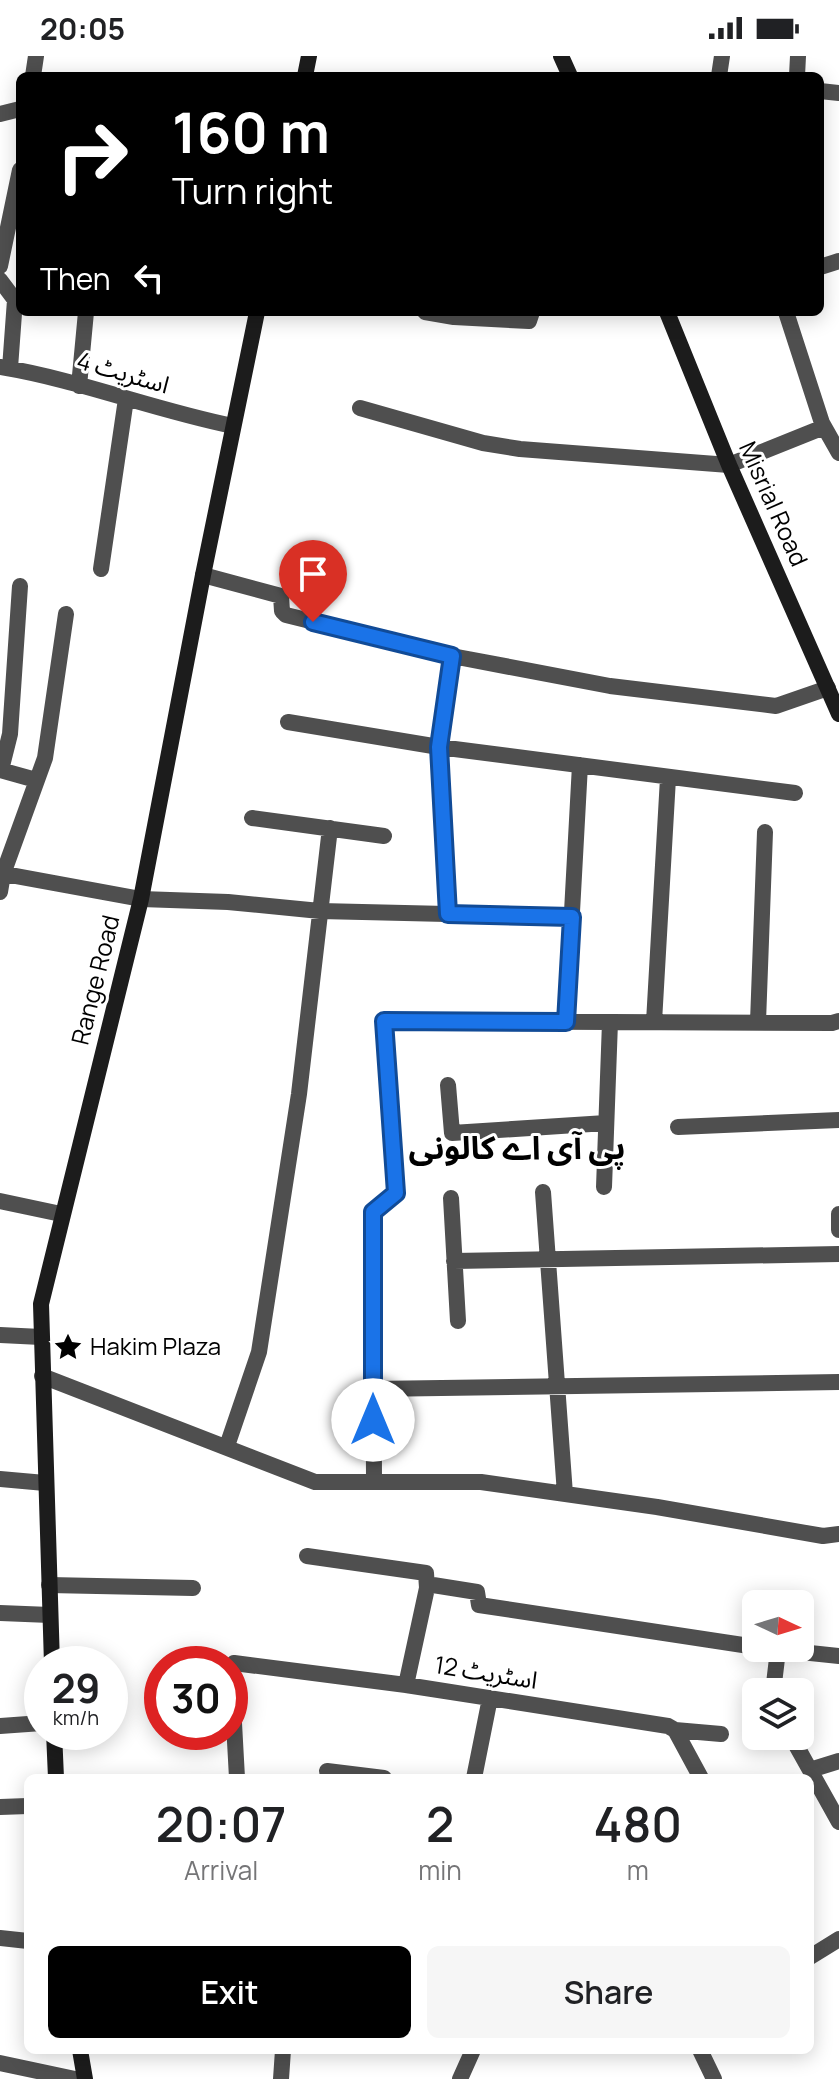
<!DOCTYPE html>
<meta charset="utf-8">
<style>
:root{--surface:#fff;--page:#f6f6f6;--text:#202124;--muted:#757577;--accent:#000}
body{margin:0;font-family:Manrope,"Noto Sans Arabic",sans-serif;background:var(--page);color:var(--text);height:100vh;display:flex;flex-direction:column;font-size:30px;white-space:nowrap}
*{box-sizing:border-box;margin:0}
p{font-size:26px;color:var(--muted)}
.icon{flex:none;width:44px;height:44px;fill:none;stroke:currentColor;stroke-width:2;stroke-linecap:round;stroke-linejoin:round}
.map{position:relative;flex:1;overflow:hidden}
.sheet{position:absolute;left:24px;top:1718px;width:790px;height:280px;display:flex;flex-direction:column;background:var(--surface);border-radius:12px;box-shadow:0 4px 20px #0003}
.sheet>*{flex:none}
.banner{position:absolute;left:16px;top:16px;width:808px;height:244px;border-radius:12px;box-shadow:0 4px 20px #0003;background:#000;color:#fff;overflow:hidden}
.needle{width:52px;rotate:94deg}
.fabs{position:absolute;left:742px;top:1534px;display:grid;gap:16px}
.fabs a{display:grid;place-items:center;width:72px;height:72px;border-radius:12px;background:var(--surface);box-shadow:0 4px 20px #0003;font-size:40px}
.speed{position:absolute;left:24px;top:1590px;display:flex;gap:16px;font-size:40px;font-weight:700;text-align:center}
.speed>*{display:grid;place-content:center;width:104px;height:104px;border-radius:50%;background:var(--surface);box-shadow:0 4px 20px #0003;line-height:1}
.speed small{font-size:20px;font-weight:400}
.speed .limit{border:12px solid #d22;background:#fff;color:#111}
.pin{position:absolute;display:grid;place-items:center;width:68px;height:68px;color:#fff;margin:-82px -34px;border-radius:50% 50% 50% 0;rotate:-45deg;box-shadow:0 0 8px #0007}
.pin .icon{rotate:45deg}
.me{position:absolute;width:88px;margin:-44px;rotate:0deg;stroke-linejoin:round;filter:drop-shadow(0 0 6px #0008)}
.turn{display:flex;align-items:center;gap:28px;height:168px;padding:0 24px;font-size:36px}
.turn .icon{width:104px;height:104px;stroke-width:2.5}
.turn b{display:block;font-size:56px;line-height:68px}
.then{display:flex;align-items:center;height:76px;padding:0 24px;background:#0003;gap:16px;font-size:30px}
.eta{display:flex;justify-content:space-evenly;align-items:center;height:136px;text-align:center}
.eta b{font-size:48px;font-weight:600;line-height:56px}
.action{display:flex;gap:16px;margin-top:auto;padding:16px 24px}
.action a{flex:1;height:92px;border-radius:12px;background:var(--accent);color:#fff;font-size:32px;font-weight:600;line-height:92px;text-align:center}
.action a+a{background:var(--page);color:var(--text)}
.status{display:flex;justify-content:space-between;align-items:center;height:56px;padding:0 40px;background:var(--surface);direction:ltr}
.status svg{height:22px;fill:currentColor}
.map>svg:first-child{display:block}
</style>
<div class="status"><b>20:05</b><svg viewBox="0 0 49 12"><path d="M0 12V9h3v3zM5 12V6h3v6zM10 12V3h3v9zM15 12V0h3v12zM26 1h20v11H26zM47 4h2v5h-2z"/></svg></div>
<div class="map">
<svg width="839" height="2023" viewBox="0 0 839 2023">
<rect width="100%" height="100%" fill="#fff"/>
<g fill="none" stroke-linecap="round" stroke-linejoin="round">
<path stroke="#4f4f4f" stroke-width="16" d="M33,20L36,0
M719,20L722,0
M797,20L798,0
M820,35L839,37
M0,58L20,53
M0,210L20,114
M820,211L839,205
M0,224L15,244L10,312
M425,256L454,261L529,265L532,256
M786,256L822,367L839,397
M0,311C79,324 154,354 233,370
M79,330L86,256
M360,352L483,387L520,393L729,409L819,373L822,367
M101,513L126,343
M203,519L281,540L282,555L286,559L452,600L610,630L776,650L828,632
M288,666L439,691L795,737
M0,714L36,724
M1,714L10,678L20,530
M252,762L384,780
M0,817L141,843L228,846L320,855L572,861
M0,836L3,818L45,702L66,558
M448,858L439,691L452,600
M566,966L580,709
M654,966L668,722
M758,966L765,776
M448,1029L452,1077L606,1067
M678,1071L839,1064
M604,1131L610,966
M543,1136L565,1438
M451,1142L458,1265
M0,1145L61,1158
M839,1158V1174
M454,1205L839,1198
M0,1279L41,1281
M42,1320L315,1426H481L657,1451L823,1480L839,1478
M373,1333L839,1326
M227,1390L259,1296L299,1038L330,772
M0,1423L45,1427
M374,1426L373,1155L396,1137L384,965L832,967L839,965
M307,1500L426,1517L427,1532L406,1629
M49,1529L193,1532
M427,1532L433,1529L477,1536L479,1549L756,1591
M0,1557L50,1559
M763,1592L839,1600
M773,1636L778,1594
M0,1670L42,1667
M675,1674L721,1678
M791,1680L839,1766
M810,1714L839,1705
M327,1715L384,1722
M237,1722L231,1612L234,1607L406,1629L668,1670L675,1674L701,1722
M474,1722L490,1642
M0,1751L28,1750
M0,1882L28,1885
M810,1901L839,1883
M700,1994L714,2023
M0,2007L75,2023
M281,2023L283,1994
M460,2023L473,1994"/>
<path stroke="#1c1c1c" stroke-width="16" d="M561,0L570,20
M305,20L309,0
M667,256L729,409L839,658
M52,1608L41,1248L141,843L203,519L257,256
M54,1676L56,1722
M80,1994L85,2023"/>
</g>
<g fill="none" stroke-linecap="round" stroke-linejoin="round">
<defs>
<path id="route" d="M313,566L452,600L439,691L448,858L572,861L566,966L384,965L396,1137L373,1156V1364"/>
</defs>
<use href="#route" stroke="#114b97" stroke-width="20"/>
<use href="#route" stroke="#1a73e8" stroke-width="14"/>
</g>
<defs>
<symbol id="sight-bare" viewBox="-9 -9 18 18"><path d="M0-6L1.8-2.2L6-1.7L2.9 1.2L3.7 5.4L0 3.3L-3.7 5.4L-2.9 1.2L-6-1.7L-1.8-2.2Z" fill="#000" stroke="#fff" stroke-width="2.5" paint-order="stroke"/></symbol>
</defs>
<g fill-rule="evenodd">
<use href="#sight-bare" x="48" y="1271" width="40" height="40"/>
</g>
<g text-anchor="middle" stroke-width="6" stroke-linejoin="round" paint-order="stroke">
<g font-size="24" fill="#000" stroke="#fff">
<text transform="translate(123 317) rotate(16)" y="8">اسٹریٹ 4</text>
<text transform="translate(773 448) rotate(66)" y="8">Misrial Road</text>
<text transform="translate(96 924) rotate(-76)" y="8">Range Road</text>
<text transform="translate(486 1617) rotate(9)" y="8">اسٹریٹ 12</text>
</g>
<g font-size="24" fill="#000" stroke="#fff" text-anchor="start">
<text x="90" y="1299">Hakim Plaza</text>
</g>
<g font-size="32" font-weight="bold" fill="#000" stroke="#fff">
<text x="517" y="1103">پی آی اے کالونی</text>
</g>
</g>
</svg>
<div class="fabs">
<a><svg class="needle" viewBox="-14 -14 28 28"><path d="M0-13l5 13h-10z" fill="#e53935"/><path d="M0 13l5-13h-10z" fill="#757577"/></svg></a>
<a><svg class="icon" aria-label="layers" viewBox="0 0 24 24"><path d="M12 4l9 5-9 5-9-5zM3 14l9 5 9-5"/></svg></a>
</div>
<div class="speed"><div>29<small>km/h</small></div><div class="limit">30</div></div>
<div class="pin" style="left:313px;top:566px;background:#d93025"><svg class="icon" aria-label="arrive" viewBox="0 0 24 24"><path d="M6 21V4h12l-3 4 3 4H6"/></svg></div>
<svg class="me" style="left:373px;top:1364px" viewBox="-20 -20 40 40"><circle r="19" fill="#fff"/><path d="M0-13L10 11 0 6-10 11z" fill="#1a73e8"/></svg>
<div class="banner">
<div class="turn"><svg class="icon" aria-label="right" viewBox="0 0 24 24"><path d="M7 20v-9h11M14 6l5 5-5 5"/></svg><div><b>160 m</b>Turn right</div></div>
<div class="then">Then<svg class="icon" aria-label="left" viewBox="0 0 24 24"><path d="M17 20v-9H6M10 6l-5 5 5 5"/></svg></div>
</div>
<section class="sheet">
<div class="eta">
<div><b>20:07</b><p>Arrival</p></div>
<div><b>2</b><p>min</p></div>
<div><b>480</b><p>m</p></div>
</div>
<div class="action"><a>Exit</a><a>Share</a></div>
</section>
</div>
